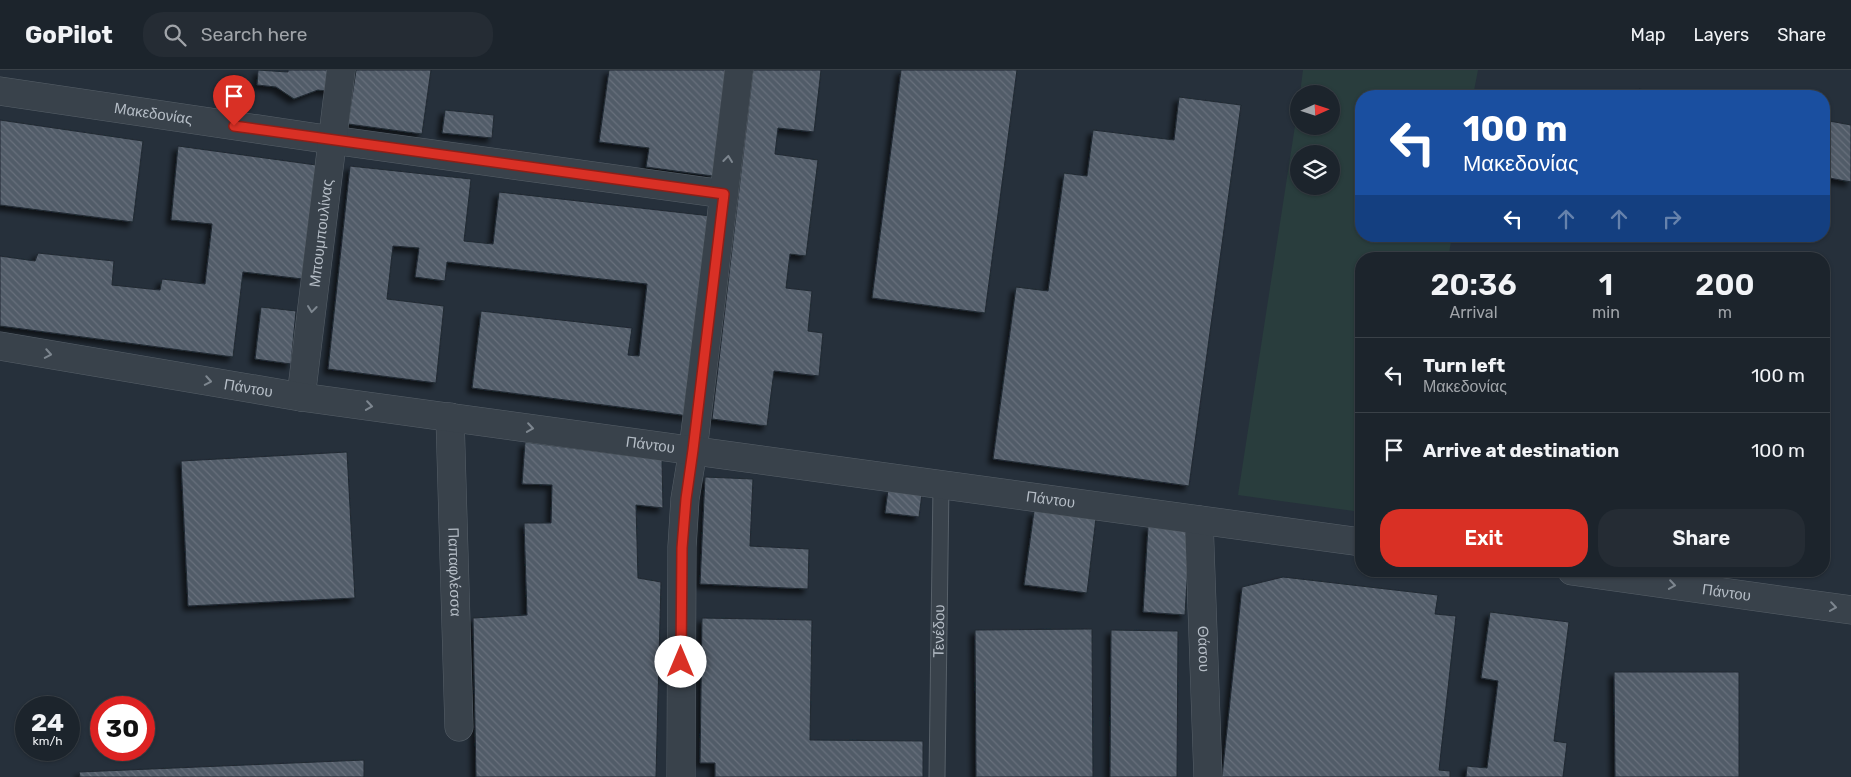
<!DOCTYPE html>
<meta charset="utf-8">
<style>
:root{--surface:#1c242c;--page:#252c34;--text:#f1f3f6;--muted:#a0a4a9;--line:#3a4148;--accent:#d93025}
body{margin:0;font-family:Rubik,sans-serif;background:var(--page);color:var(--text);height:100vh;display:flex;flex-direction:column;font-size:19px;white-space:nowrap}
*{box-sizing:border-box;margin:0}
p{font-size:16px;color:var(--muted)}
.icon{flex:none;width:28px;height:28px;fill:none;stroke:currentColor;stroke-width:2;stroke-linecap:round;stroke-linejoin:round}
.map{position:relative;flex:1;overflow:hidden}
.panel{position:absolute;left:1355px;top:182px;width:475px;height:325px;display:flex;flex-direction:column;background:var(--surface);border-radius:20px;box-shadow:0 1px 4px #0004,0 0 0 1px var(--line)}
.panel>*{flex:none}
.hud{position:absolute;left:1355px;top:20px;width:475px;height:152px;border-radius:20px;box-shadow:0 1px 4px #0004,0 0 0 1px var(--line);background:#1a4fa0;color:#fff;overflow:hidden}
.needle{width:32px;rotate:87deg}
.tools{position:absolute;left:1290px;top:15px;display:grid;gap:10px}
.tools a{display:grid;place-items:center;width:50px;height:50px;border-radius:50%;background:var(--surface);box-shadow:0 1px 4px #0004,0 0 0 1px var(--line);font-size:25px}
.speed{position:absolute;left:15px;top:626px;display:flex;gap:10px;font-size:25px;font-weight:700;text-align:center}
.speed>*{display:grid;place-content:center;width:65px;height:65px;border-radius:50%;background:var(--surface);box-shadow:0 1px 4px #0004,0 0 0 1px var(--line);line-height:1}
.speed small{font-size:12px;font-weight:400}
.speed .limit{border:8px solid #d22;background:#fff;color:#111}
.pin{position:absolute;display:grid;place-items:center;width:42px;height:42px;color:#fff;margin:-51px -21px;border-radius:50% 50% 50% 0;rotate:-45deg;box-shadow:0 0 5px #0007}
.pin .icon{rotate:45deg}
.me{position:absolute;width:55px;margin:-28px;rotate:0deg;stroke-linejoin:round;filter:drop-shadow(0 0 4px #0008)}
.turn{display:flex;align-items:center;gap:18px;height:105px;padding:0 25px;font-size:22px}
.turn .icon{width:65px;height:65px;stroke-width:2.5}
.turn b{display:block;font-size:35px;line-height:42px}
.lanes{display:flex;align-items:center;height:48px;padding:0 25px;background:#0003;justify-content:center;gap:25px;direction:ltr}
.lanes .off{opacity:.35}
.eta{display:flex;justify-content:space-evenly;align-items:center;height:85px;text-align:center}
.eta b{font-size:30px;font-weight:600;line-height:35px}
.primary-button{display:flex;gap:10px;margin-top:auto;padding:10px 25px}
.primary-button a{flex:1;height:58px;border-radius:20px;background:var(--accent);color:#fff;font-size:20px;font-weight:600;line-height:58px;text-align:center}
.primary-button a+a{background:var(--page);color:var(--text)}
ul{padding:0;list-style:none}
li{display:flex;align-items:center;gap:15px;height:75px;padding:0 25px;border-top:1px solid var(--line)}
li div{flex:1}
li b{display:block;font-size:19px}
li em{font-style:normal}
header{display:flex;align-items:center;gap:30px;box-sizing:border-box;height:70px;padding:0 25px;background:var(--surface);border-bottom:1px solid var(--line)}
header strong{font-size:24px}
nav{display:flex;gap:28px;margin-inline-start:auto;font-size:18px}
.search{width:350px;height:45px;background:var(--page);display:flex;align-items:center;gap:12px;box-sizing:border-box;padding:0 18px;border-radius:20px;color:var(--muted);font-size:19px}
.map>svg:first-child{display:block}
</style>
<header>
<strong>GoPilot</strong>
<div class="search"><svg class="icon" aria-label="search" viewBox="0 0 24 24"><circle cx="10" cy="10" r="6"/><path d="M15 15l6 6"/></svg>Search here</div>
<nav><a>Map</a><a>Layers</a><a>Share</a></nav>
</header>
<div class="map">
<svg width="1851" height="707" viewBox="0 0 1851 707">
<defs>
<pattern id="building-back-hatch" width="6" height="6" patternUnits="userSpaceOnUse" patternTransform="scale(1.25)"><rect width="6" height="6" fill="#515b68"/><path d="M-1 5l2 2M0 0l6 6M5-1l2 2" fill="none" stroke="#68717c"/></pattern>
<filter id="shadow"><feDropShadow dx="-4.5" dy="4.5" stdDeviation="2.5" flood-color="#0009"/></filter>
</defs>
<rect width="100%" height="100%" fill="#26303b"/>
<path fill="#293d3d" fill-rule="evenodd" d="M1303,0H1478L1473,26H1361V166H1452L1448,189H1361V442L1238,425L1299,30V56H1331V24H1300ZM1299,84H1331V116H1299Z"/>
<path fill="url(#building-back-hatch)" stroke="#202932" filter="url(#shadow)" d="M258,0L288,2V0H337L334,22L318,20L294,29L276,17L257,15Z
M356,0H431L422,64L348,54Z
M609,0H727L713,106L646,97L649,78L599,72Z
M753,0H821L814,62L778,58L775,84L818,90L806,186L790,184L786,218L812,221L808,261L823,263L819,306L774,301L767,356L712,349Z
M901,0H1017L985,243L872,228Z
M1639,19L1683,26H1638Z
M1179,27L1241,35L1189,416L993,389L1016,217L1048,221L1064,103L1087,106L1093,60L1174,70Z
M445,40L494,45L492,68L442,63Z
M0,50L143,71L133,152L0,135Z
M1824,50L1851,55V112L1824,107Z
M178,76L316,95L303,209L243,202L233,287L0,256V186L35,191L38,183L114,191L112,215L160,220L162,209L205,214L212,154L171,150Z
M350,96L471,109L464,171L493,174L499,122L711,146L689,346L472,318L481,241L632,258L628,285L639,286L647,214L447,192L445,211L415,207L419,178L393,176L387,229L444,236L436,313L328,299Z
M261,237L296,241L291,294L255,289Z
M525,372L662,390L663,438L636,435L638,508L661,512L656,707H476L473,548L527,545L524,453H551L552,415L522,414Z
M347,382L355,528L188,536L181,391Z
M705,407L753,409L750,476L809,479L808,519L700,514Z
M888,420L922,424L919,447L885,443Z
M1034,441L1096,448L1087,523L1024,515Z
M1148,456L1190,458L1185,545L1143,542Z
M1283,507L1438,525L1435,544L1456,546L1439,700L1450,701V707H1222L1242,517Z
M1490,542L1569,552L1554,671L1567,673L1563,707H1466L1467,696L1487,698L1498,611L1481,608Z
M702,548L812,550L810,670L923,671V707H715V693H700Z
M1092,559L1093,707H976L975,560Z
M1111,560L1178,561L1177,707H1110Z
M1614,602H1739V707H1615Z
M364,690V707H80L79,702Z"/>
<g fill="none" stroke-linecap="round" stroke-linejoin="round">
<defs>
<g id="service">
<path id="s1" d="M937,707L941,415"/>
</g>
<g id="minor">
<path id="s2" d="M0,21L332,70L724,124"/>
<path id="s3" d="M301,327L341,0"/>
<path id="s4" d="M450,347L459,657"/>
<path id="s5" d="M1199,450L1208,707"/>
<path d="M681,707L682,477L685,429L693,380L739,0"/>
</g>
<g id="tertiary">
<path id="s6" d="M0,276L301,327L1361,472"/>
<path id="s7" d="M1572,501L1851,540"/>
</g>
</defs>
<use href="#service" stroke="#576069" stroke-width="17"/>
<use href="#minor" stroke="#576069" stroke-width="29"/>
<use href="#tertiary" stroke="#576069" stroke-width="29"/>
<use href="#service" stroke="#39424b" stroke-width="15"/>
<use href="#minor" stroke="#39424b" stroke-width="28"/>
<use href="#tertiary" stroke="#39424b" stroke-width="28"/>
</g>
<defs><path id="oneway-chevron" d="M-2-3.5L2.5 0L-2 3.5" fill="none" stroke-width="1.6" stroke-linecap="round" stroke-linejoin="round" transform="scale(1.25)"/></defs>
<g stroke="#7d868f">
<use href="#oneway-chevron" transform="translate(728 89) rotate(-83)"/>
<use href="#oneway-chevron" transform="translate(312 239) rotate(97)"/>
<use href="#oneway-chevron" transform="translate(48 284) rotate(10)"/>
<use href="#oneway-chevron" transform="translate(208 311) rotate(10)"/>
<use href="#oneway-chevron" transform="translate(369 336) rotate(8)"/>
<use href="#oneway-chevron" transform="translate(530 358) rotate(8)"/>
<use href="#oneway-chevron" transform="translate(1672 515) rotate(8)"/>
<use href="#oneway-chevron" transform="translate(1833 537) rotate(8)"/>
</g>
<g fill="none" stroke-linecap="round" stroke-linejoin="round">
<defs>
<path id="route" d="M234,56L724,124L693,380L686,429L682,478L681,592"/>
</defs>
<use href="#route" stroke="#8d1f18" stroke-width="12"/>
<use href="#route" stroke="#d93025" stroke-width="9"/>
</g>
<g text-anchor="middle" stroke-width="4.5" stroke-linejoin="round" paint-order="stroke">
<g font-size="15" fill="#b5bdc6" stroke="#1e2730">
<text dy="5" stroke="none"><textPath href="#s2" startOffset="155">Μακεδονίας</textPath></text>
<text dy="5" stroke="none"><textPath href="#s3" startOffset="165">Μπουμπουλίνας</textPath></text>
<text dy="5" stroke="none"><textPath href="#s6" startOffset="252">Πάντου</textPath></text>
<text dy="5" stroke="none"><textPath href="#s6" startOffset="658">Πάντου</textPath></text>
<text dy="5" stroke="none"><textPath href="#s6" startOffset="1062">Πάντου</textPath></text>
<text dy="5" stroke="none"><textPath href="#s4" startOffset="155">Παπαφλέσσα</textPath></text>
<text dy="5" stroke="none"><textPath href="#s7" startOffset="156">Πάντου</textPath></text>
<text dy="5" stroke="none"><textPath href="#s1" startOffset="146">Τενέδου</textPath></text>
<text dy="5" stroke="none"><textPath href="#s5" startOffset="129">Θάσου</textPath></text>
</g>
</g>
</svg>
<div class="tools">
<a><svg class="needle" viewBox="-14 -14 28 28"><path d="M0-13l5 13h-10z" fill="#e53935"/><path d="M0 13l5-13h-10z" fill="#a0a4a9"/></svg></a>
<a><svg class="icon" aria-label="layers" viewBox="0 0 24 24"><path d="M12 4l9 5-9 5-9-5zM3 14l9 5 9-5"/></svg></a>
</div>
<div class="speed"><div>24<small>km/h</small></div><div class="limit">30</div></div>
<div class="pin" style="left:234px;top:56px;background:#d93025"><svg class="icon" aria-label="arrive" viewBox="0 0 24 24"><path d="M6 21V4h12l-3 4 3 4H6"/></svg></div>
<svg class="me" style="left:681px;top:592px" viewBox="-20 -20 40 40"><circle r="19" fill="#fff"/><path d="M0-13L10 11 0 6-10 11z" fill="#d93025"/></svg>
<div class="hud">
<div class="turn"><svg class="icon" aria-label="left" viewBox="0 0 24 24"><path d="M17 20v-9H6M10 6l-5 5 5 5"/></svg><div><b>100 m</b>Μακεδονίας</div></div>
<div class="lanes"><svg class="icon" aria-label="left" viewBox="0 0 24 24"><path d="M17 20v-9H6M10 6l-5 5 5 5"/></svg><svg class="icon off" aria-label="ahead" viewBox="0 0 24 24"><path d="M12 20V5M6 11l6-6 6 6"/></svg><svg class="icon off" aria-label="ahead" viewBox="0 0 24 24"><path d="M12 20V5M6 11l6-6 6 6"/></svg><svg class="icon off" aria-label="right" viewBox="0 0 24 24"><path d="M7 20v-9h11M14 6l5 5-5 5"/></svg></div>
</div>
<section class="panel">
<div class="eta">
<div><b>20:36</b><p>Arrival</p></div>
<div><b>1</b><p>min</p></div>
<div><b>200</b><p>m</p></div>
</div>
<ul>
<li><svg class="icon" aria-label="left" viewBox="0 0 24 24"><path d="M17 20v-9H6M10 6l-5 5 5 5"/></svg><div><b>Turn left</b><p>Μακεδονίας</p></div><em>100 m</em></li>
<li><svg class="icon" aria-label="arrive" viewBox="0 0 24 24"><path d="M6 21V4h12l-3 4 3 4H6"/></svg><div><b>Arrive at destination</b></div><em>100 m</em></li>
</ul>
<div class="primary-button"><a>Exit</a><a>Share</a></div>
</section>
</div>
